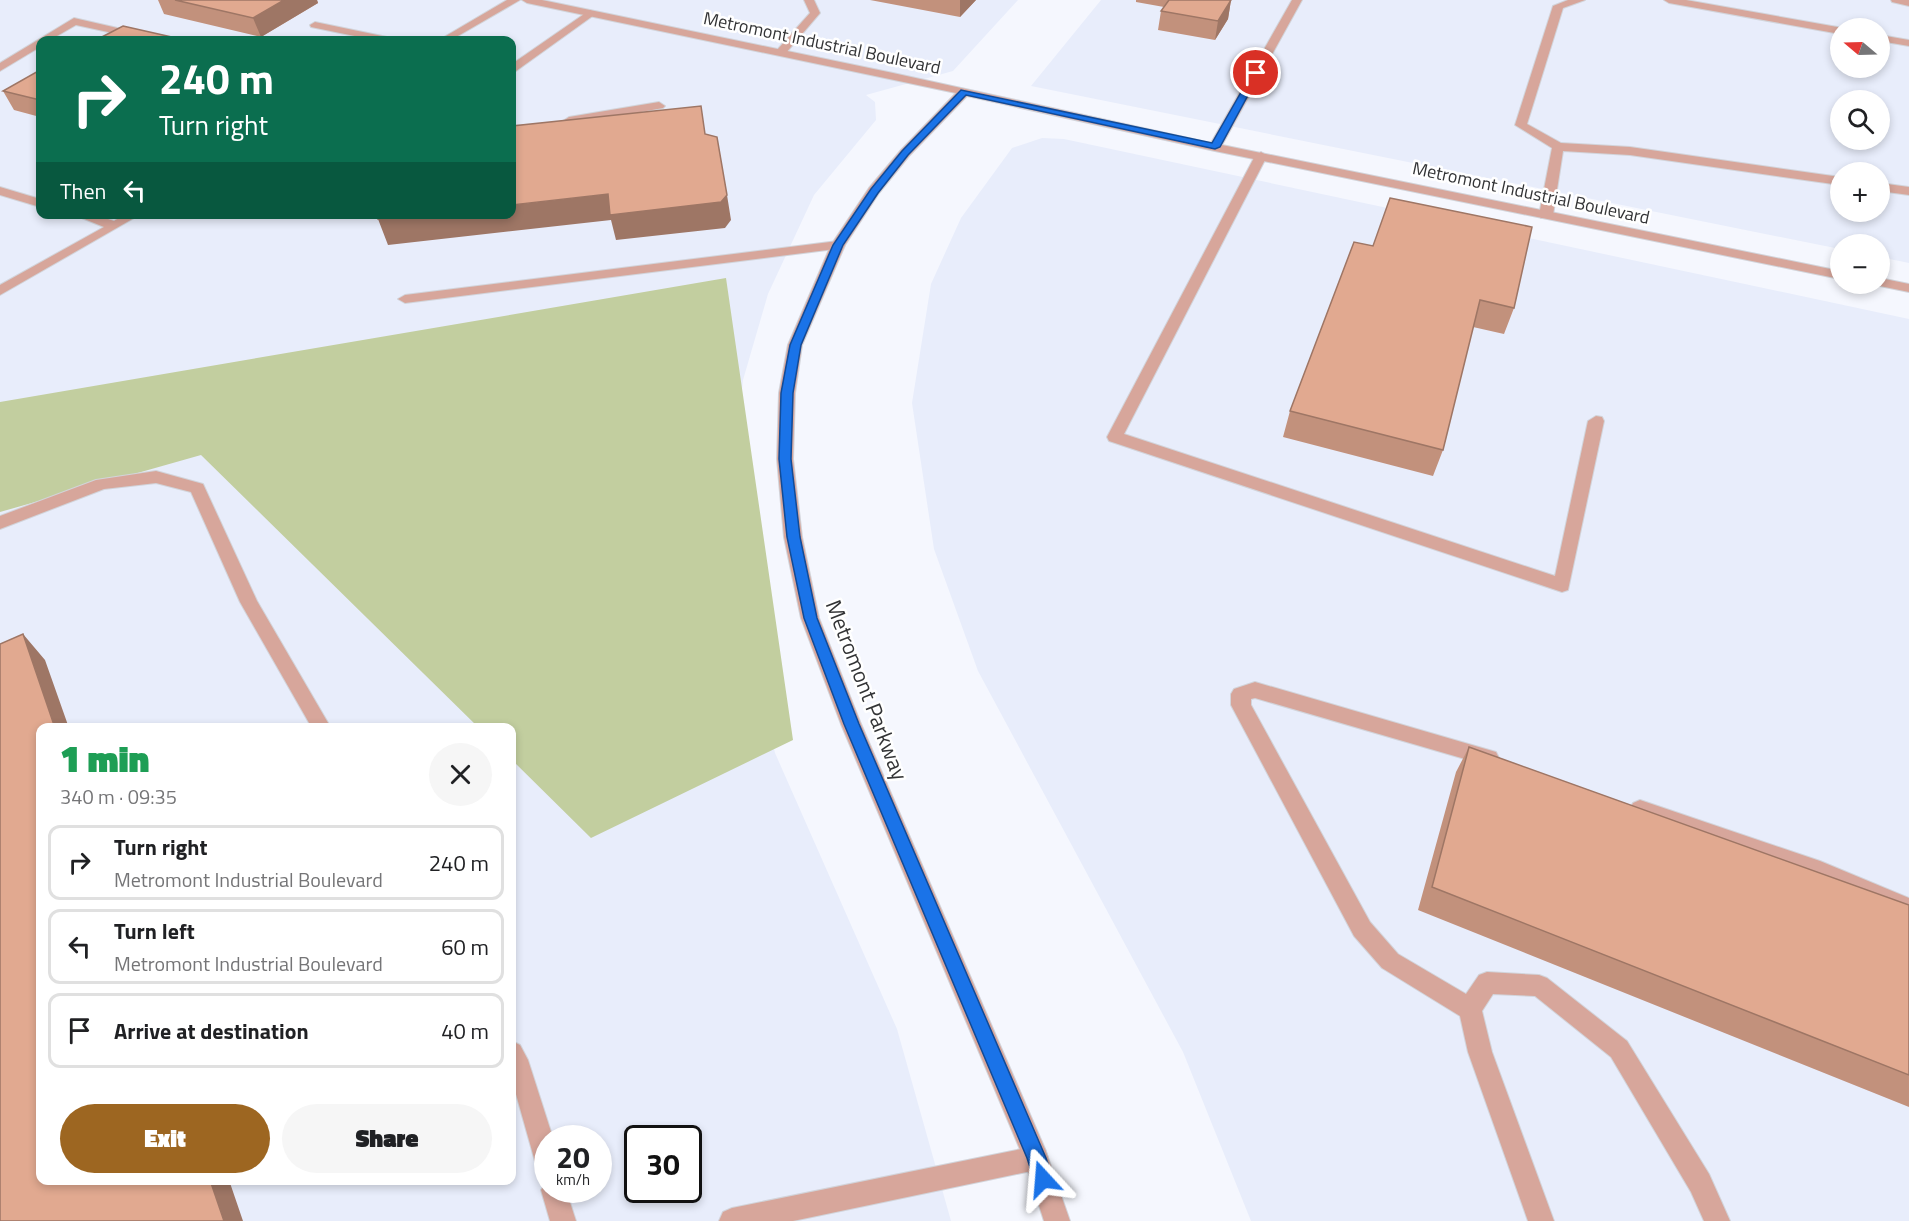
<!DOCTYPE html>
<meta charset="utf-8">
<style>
:root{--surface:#fff;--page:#f6f6f6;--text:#202124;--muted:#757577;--line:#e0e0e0;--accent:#9d6621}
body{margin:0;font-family:"Titillium Web",sans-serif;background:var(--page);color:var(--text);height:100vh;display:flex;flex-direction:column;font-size:22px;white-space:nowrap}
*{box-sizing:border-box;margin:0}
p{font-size:20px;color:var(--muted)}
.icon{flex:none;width:33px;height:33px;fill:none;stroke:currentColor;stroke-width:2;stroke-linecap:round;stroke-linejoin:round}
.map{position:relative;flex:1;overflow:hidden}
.drawer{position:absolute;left:36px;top:723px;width:480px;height:462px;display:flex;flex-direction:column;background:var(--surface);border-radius:12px;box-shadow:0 3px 9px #0003}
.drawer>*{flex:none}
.top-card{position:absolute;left:36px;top:36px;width:480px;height:183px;border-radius:12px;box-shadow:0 3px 9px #0003;background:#0b6e4f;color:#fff;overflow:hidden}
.needle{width:39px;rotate:289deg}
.tools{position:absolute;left:1830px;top:18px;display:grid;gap:12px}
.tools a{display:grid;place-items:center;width:60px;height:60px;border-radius:50%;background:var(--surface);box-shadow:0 3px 9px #0003;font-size:30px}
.speed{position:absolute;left:534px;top:1125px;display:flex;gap:12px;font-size:30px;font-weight:700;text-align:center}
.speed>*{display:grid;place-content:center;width:78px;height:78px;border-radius:50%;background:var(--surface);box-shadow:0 3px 9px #0003;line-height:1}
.speed small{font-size:15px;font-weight:400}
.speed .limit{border:3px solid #111;border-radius:9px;background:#fff;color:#111}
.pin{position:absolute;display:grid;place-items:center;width:51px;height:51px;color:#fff;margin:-26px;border:3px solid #fff;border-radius:50%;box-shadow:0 2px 6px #0007}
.me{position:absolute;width:66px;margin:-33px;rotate:341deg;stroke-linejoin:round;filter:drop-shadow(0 0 4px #0008)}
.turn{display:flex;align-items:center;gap:21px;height:126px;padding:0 24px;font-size:27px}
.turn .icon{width:78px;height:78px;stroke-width:2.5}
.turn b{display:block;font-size:42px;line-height:51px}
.then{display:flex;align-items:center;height:57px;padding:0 24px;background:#0003;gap:12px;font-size:22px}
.round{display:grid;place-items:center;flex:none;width:63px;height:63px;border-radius:32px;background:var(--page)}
.summary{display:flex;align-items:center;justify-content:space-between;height:102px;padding:0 24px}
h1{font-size:36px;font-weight:800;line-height:45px;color:#1e9e55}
.primary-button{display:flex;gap:12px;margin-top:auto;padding:12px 24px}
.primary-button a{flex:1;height:69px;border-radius:36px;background:var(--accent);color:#fff;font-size:24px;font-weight:800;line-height:69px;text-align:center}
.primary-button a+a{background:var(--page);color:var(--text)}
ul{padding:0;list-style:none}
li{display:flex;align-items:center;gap:18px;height:75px;margin:0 12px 9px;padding:0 12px;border:3px solid var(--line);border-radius:12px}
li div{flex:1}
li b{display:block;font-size:22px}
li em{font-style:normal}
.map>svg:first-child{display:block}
</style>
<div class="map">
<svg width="1909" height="1221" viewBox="0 0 1909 1221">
<rect width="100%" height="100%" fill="#f5f7fe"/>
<path fill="#e8edfb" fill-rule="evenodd" d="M0,0H1018L953,71L866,95L875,102L876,120L814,195L768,294L743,380L727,534L775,753L897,1029L951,1221H0ZM40,40H512V214H40ZM40,728H512V1180H40ZM548,1138H598V1190H548ZM638,1138H688V1190H638Z
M1101,0H1909V263L1880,257V244H1840V249L1031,86ZM1840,28H1880V68H1840ZM1840,100H1880V140H1840ZM1840,172H1880V212H1840Z
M1042,138L1064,139L1909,319V1221H1251L1183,1052L978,671L934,549L912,403L931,284L961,218L1012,148Z"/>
<path fill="#c2ce9f" d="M726,278L793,740L591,838L512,760V728L478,727L201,455L0,512V402Z"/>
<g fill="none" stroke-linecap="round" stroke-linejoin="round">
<defs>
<path id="lane" d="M507,0H520L451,40H439Z
M804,0H814L820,13L785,54H777V50L810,13Z
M1568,0H1585L1563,8L1527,124L1561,143L1630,147L1840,177V185L1630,155L1563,151L1553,215L1551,218H1541L1539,215L1552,148L1515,125L1553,6Z
M1664,0H1686L1843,28H1840V34L1669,3Z
M1891,0H1909V6L1892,2Z
M590,10L595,13L594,15L516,71L512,72V64Z
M74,18L161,38L162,40H145L76,25L50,40H40V47L0,71V63Z
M315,22L387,37L392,40H374L311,27L310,25Z
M1880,35L1909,40V46L1880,41Z
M659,102L665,106L663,108L569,125L563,121L569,117Z
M1261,152L1267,156L1124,434L1555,576L1588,421L1596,416L1602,417L1604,421L1568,590L1562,592L1109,441L1107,437L1255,156Z
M1880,183L1909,187V195L1880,191Z
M0,187L40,199V207L0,195Z
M72,214H93L114,221L125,214H141L0,295V285L104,227Z
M838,241L845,245L843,248L405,303L398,299L405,295Z
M156,471L203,484L257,601L331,728H312L240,602L191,492L156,483L104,489L0,529V516L96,480Z
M1255,682L1496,752L1499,758L1496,764L1489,766L1255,698L1251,699V705L1370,922L1398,954L1466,994L1479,975L1487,972L1539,975L1547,978L1627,1041L1709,1174L1730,1221H1704L1691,1192L1611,1057L1535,996L1493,994L1482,1011L1492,1052L1554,1221H1528L1468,1052L1460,1016L1382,968L1354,936L1231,705V694L1234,689Z
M1640,800L1820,861L1909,898V918L1815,878L1633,815L1630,809L1633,803Z
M512,1041L520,1045L528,1060L553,1138H548V1177L539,1174L536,1165L512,1080Z
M1036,1146L1045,1149L1048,1158L1045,1167L1036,1170L793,1221H719L723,1212L732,1208Z
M548,1180V1190H566L576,1221H550L541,1190Z"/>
<path id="street" d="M522,0H542L893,73L1211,143L1292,0H1302L1222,145L1840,271V279L1215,151L967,96L909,156L879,193L845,245L802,345L795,393L793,459L802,537L819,618L861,724L1045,1149L1070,1221H1044L1024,1159L841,724L801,618L784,537L777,459L779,393L788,345L831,245L869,188L901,150L956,93L527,3Z
M1880,278L1909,284V292L1875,285L1880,284Z"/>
</defs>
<use href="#lane" stroke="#d2d4da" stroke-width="2"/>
<use href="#street" stroke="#d2d4da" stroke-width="2"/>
<use href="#lane" fill="#d7a69b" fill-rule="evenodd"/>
<use href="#street" fill="#d7a69b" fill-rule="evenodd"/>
</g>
<path fill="#c2917c" d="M158,0H317L318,3L261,37L164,14Z
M870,0H976L960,17Z
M1136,0H1231L1228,19L1215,40L1158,30L1161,11L1164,7L1136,2Z
M40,70V117L14,110L3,91Z
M1354,242L1514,308L1504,334L1473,327L1443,450L1433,476L1283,437L1290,411Z
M1469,747L1909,905V1107L1418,910L1456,772Z"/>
<path fill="#9e7665" d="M284,0H317L318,3L261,37L253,18Z
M960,0H976L960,17Z
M1231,0L1228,19L1215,40L1218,21Z
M608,194L727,195L731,220L725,228L616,240L611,220L388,245L378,219L422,214H512V205Z
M23,634L45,660L69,728H55Z
M210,1180H229L243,1221H224Z"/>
<path fill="#e1a990" stroke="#9e7665" stroke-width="1.5" d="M175,0H284L253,18Z
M1169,0H1231L1218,21L1161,11Z
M123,26L185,40H96Z
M40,70V100L3,91Z
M701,106L705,134L717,137L727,195L721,202L610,215L608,194L512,205V126Z
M1390,198L1532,227L1514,308L1480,300L1443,450L1290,411L1354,242L1373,246Z
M379,214H422L378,219Z
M23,634L55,728H40V1180H210L224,1221H0V644Z
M1469,747L1909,905V1075L1432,887Z"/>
<path fill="#1a73e8" stroke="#114b97" stroke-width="1.5" d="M1256,71L1260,73L1220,147L1215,149L966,95L908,155L878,193L843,245L801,345L793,393L791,459L800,537L817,618L859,724L1046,1158L1053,1179L1050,1186L1043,1188L1036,1186L1027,1158L844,724L804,618L787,537L779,459L781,393L790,345L833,245L871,189L902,151L961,90L1212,143L1252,73Z"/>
<g text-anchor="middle" stroke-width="5" stroke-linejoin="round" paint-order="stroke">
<g font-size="18" fill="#333436" stroke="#fff">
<text transform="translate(822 43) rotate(12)" y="6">Metromont Industrial Boulevard</text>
<text transform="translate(1531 193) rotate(12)" y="6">Metromont Industrial Boulevard</text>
</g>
<g font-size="22" fill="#333436" stroke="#fff">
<text transform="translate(867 690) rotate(69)" y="8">Metromont Parkway</text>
</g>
</g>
</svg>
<div class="tools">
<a><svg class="needle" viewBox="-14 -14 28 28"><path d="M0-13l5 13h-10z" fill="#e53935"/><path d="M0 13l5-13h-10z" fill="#757577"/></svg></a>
<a><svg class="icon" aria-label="search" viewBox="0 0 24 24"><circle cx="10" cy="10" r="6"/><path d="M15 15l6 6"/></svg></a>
<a>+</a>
<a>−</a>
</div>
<div class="speed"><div>20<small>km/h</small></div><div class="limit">30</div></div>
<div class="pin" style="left:1256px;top:73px;background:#d93025"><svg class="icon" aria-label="arrive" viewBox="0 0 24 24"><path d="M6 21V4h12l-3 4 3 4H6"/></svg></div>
<svg class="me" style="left:1043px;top:1179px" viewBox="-20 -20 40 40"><path d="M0-17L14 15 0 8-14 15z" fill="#1a73e8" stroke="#fff" stroke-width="4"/></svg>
<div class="top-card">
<div class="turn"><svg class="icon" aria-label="right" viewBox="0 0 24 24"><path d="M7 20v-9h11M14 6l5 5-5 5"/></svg><div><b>240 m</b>Turn right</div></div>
<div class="then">Then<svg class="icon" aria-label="left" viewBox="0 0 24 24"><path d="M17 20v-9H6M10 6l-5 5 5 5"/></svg></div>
</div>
<section class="drawer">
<div class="summary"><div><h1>1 min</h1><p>340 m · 09:35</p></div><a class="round"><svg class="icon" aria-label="close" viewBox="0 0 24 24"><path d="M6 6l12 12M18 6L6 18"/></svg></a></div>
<ul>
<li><svg class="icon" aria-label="right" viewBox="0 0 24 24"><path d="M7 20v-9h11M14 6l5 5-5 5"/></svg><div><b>Turn right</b><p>Metromont Industrial Boulevard</p></div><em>240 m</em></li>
<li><svg class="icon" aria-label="left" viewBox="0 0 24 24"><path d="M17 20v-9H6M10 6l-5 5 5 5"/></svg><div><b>Turn left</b><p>Metromont Industrial Boulevard</p></div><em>60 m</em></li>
<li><svg class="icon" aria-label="arrive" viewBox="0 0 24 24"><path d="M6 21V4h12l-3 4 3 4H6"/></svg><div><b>Arrive at destination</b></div><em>40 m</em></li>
</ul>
<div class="primary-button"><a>Exit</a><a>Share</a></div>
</section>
</div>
